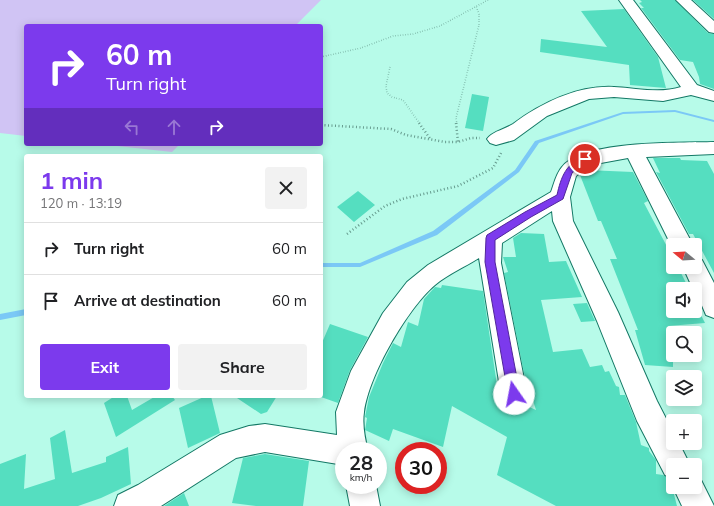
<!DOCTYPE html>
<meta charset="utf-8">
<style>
:root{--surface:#fff;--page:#f2f2f2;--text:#202124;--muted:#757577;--line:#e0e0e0;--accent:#7c3aed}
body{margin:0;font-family:Mulish,sans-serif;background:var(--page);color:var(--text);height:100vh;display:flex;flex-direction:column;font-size:15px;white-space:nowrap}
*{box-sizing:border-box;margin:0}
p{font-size:13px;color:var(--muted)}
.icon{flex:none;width:22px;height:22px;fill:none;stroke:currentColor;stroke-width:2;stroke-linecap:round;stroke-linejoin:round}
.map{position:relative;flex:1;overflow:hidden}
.panel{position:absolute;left:24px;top:154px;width:299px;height:244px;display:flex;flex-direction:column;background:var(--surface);border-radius:4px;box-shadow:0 2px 10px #0003}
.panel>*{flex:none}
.banner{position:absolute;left:24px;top:24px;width:299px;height:122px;border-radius:4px;box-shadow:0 2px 10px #0003;background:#7c3aed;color:#fff;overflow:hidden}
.needle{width:26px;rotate:288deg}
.controls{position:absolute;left:666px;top:238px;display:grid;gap:8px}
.controls a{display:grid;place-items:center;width:36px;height:36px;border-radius:4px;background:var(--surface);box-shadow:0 2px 10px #0003;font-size:20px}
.speed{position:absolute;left:335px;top:442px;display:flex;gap:8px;font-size:20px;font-weight:700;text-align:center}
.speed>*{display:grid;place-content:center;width:52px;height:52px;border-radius:50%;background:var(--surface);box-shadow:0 2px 10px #0003;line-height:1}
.speed small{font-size:10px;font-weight:400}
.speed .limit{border:6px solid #d22;background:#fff;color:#111}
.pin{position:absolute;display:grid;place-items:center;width:34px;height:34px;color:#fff;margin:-17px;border:2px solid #fff;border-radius:50%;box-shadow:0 1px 4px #0007}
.me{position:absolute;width:44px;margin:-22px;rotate:348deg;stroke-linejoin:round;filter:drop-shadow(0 0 3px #0008)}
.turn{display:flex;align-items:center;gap:14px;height:84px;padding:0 16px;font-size:18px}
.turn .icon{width:52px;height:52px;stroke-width:2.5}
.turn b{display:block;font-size:28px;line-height:34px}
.lanes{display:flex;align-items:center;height:38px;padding:0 16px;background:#0003;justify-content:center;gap:20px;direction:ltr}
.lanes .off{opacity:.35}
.round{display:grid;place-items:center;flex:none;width:42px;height:42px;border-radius:4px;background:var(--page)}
.summary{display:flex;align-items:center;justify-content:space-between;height:68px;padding:0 16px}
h1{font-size:24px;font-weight:700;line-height:30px;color:var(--accent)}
.button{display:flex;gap:8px;margin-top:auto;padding:8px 16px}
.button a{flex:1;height:46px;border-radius:4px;background:var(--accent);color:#fff;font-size:16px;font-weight:700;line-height:46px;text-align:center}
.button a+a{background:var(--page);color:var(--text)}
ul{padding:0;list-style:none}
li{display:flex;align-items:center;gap:12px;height:52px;padding:0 16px;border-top:1px solid var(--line)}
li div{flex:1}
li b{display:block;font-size:15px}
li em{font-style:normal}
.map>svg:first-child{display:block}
</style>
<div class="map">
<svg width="714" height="506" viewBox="0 0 714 506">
<rect width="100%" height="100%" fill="#b7fbe9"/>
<path fill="#d0c4f4" d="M0,0H321L295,26H26V136L0,133Z
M99,144H180L172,152Z"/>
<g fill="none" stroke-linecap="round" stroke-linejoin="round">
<path fill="#7bc8f6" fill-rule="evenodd" d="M675,110L714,120V122L675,112L623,114L539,143L519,172L437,235L360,267H321V263H360L433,231L515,170L535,141L623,112Z
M26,309V315L0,320V314Z"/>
</g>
<path fill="#55dec0" d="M640,0H675L708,33L714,34V89L700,84L699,77L693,62L680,60L641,8H644L639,3L642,2Z
M693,0H714V19Z
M624,9L658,57L666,88L630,85L629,65L540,52L541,39L607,47L581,11Z
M472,94L489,97L483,131L465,128Z
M653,158H680L681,160L707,161L714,174V273L693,234H689L656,172L660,173Z
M586,170L633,172L648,201L644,203L673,258V267H678L689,289H673V311H695V303L705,323L668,326L673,340V367L645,365L635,330H638L610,259H617L601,221H598L580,175Z
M358,191L375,205L354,222L337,207Z
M521,233L544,234L549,262L566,261L582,297L541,300L553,352L582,349L590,367L602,365L605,372L609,371L616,386L619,387L620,395H625L636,422L641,445L649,448V451L656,460V474L663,475L670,479L677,506H556L497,475L507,437L452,406L443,447L393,429L389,441L365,430L367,418L365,417L369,397L383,363L393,343L401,347L408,322L418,326L424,299L435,287L441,288L442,285L483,291L498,392L503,404L514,408L525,405L536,410L524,373L504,273L508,272L503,257H516L513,238Z
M587,303L595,321L581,322L573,304Z
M330,324L368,337L350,370L338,403L321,397V345Z
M115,396H127L132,410L156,396H172L175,400L116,437L104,403Z
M206,396H211L220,433L188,448L179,408Z
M234,396H277L267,412L261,414Z
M65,430L72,473L106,462V457L128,447L131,484L101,498L78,506H0V464L26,454L24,489L55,479L50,438Z
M265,454L309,461L303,506H256L232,503L243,458Z
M184,493L189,506H164Z"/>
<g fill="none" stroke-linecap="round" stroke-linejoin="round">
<defs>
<path id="minor" d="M619,0H633L697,85L714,91V101L691,95L663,101L614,97L589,99L547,116L514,140L496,145L490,143L487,139C491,132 505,129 513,124C541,103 578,85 614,87C637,88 659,94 681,87Z
M676,0H691L714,21V33L709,32Z
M714,142V154L646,157L693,245H673V249L628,158L590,165L576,176L570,197L573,221L618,312L657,401L673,432V443H679L690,465H673V479L665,475L637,421L597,321L553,221L552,211L502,243L501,263L527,394L524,404L514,407L504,404L501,394L479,258C465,267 448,274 435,285C407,309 369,375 364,412C362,425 365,439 368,451H344V465L265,452L236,458L161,506H114L118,495L138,485L220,435L249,426L265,424L337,435L336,412L351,371L383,313L407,282L428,265L551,192C554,184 556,174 562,167C583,140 680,143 714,142Z
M695,258L702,260L714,283V318L706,315L695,289H693L683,267H695Z
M695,475L699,476L714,506H682L673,487H695Z
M346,485H376L380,506H350Z"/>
</defs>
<use href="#minor" stroke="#137865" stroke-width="2"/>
<path stroke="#669b8e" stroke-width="1.5" stroke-dasharray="0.5 2" stroke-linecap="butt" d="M321,57L361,48L393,36L413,34L440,26L488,0
M390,67L386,86L387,93L392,97L403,100L420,124
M457,124L456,118L479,25V14L476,6"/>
<path stroke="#669b8e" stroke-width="2.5" stroke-dasharray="1 2.5" stroke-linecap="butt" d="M419,123L431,140
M456,123L458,142
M321,125L391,129L406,135L445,142H458L471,138H480
M347,234L385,206L402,199L458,186L493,168L501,153"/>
<use href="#minor" fill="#fff" fill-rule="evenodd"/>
</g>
<path fill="#7c3aed" stroke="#51269a" d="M585,156L589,159L572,173L563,199L531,217L495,240V262L520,394L518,398L514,400L510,398L508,394L485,262L486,238L487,235L525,212L557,195C561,177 566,163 585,156Z"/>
</svg>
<div class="controls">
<a><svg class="needle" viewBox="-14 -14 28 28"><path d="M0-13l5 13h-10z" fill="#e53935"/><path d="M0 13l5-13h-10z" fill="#757577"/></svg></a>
<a><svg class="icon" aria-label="sound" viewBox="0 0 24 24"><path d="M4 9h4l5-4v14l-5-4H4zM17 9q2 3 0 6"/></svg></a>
<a><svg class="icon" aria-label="search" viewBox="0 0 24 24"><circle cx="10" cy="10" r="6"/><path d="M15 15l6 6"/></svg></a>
<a><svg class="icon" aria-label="layers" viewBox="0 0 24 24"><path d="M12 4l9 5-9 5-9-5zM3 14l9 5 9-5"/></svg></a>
<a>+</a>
<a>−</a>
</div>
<div class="speed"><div>28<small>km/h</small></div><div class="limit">30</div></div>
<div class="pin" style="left:585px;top:159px;background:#d93025"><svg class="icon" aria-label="arrive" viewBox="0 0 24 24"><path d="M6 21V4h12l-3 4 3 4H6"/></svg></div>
<svg class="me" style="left:514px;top:394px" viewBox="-20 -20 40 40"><circle r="19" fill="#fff"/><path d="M0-13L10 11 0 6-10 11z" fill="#7c3aed"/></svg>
<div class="banner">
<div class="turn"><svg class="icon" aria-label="right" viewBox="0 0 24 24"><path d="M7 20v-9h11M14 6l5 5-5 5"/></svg><div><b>60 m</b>Turn right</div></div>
<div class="lanes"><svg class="icon off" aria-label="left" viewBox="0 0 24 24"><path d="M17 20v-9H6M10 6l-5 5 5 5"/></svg><svg class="icon off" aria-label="ahead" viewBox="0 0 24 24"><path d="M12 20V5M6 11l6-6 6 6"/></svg><svg class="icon" aria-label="right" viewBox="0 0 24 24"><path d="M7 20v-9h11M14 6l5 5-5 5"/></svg></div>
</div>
<section class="panel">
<div class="summary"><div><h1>1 min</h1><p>120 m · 13:19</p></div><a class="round"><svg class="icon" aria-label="close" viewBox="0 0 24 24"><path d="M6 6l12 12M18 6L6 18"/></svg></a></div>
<ul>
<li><svg class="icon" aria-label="right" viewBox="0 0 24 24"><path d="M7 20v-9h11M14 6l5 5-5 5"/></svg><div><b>Turn right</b></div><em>60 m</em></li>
<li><svg class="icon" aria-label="arrive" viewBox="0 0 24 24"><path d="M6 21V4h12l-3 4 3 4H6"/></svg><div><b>Arrive at destination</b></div><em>60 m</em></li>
</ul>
<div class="button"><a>Exit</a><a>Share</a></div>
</section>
</div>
